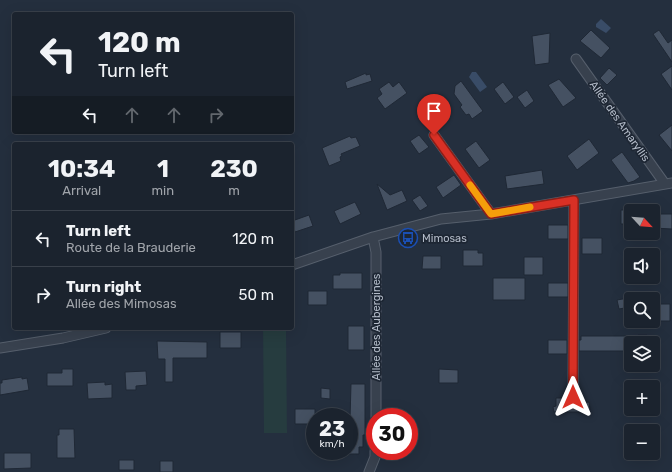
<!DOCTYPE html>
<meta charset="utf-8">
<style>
:root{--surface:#1b232e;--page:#282f3a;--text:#f1f3f6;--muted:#a0a4aa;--line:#39404a}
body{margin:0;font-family:Rubik,sans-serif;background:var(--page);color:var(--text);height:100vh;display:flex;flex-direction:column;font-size:15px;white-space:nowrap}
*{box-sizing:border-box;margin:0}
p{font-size:13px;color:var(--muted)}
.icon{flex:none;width:22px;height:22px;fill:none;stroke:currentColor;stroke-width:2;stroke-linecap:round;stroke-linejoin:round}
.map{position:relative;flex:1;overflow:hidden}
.side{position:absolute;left:12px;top:142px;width:282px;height:188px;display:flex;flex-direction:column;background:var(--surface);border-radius:4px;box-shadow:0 4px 16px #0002,0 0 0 1px var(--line)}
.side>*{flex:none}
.guide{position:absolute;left:12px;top:12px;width:282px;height:122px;border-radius:4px;box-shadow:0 4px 16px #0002,0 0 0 1px var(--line);background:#1b232e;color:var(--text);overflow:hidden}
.needle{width:26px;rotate:116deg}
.buttons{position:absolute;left:624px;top:204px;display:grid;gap:8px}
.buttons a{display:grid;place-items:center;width:36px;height:36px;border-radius:4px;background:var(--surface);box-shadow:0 4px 16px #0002,0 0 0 1px var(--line);font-size:20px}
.speed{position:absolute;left:306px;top:408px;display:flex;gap:8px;font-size:20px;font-weight:700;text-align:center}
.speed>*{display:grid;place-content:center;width:52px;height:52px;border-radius:50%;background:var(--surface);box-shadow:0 4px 16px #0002,0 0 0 1px var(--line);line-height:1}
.speed small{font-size:10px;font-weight:400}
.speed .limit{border:6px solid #d22;background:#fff;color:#111}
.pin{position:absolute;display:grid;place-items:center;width:34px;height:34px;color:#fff;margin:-41px -17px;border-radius:50% 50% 50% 0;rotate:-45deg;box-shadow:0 0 4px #0007}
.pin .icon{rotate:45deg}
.me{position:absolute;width:44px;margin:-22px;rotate:0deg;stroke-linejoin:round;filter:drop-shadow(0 0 3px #0008)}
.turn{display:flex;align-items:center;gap:14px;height:84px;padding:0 20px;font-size:18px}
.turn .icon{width:52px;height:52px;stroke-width:2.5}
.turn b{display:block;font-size:28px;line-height:34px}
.lanes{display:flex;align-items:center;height:38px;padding:0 20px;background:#0003;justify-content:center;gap:20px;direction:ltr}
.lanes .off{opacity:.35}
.eta{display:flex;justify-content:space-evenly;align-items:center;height:68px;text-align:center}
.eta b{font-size:24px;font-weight:700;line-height:28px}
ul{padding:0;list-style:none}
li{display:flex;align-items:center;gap:12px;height:56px;padding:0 20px;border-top:1px solid var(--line)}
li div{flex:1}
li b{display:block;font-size:15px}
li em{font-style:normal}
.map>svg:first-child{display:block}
</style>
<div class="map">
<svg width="672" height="472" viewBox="0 0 672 472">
<rect width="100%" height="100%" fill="#242f3e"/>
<path fill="#263c3f" d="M263,328H286L287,433H264Z"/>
<path fill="#394c67" d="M601,19L611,28L606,33L596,27V24Z
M472,72H476L487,87L480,92L469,77Z"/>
<path fill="#455162" stroke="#1f2835" d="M591,30L610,48L601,58L580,41Z
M659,30L668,43L672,40V62L653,34Z
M550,33L549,63L535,65L532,36Z
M672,66V90L661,74Z
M609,68L617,75L607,85L600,78Z
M366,73V75L370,74L372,81L347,89L345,82Z
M559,79L576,98L563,107L548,85Z
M461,81L483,111L472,119L469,114L466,115L460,107L462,105L454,94L455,86Z
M389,82L393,87L399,82L407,93L385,109L377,98L382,94L379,89Z
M503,82L514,97L505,104L494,89Z
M527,90L534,101L525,108L517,97Z
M672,125V151L659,135Z
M419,135L429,147L419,154L410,141Z
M350,136L351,138L356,137L360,146L341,154L342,156L340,157L341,161L329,166L322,148Z
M589,139L599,153L577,170L567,156Z
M476,141L490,160L479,168L465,149Z
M622,152L640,177L634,181L628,183L611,160Z
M542,170L544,184L507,189L505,176Z
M454,175L461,185L443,198L436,187Z
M377,184L390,195L402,190L407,201L387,210Z
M420,195L428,206L420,211L412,200Z
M355,202L361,214L340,224L334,211Z
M621,210H631V224H621Z
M653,214H672V229L653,228Z
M309,215L313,226L295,232L292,221Z
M548,225H568V239H548Z
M582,238H602V254H582Z
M463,250H478V253H483V266H463Z
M423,256H441V269H422Z
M524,257H543V275H524Z
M340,273H362V289H333V275H340Z
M493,278H525V300H493Z
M548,283H568V297H548Z
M308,291H327V305H308Z
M628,298L630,307L619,309L617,300Z
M656,304H670V321H656Z
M348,326H364V350H348Z
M220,332H241V348H220Z
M638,335H647L646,343H638Z
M581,336H631V351H579V340H581Z
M548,340H567V354H548Z
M157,341L207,342V358H173V382H165V359H158Z
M62,369H73V386H47V373H62Z
M439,369L458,370V383H439Z
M146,371L147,385L136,386V390H126L125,372Z
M22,377V379L27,378L29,390L0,395V383H2V380Z
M105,382V385L112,384V398L88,399L87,383Z
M351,384H365V435H363V447H359V454H349Z
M321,388L330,389V399L321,398Z
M556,398H567L570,402L576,403L589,402L590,410L585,412H554L553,407L556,406Z
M295,409H315V424H295Z
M59,429H74L75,458H57V435H59Z
M4,453H31V468L4,469Z
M119,460H134V470H119Z
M160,461H173V472H160Z"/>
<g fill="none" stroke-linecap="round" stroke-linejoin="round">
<defs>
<path id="street" d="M576,59L665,184
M434,135L491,214
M373,237L376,252V417
M292,265L373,237L441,219L491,214L672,183
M0,348L63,338L106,328
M573,397L574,200
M369,472L375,457V451"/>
</defs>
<use href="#street" stroke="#565f6c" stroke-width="11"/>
<use href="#street" stroke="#38414e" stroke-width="9"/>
</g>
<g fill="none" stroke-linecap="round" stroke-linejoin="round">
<defs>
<path id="route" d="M434,135L491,214L574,200L573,397"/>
</defs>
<use href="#route" stroke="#8d1f18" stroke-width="10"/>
<use href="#route" stroke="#d93025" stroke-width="7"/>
<path stroke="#f59e0b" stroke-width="7" d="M470,185L491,214L530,207"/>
</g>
<defs>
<symbol id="bus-ring" viewBox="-11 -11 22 22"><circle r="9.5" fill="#1d2633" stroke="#1a4fb4" stroke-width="1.5"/><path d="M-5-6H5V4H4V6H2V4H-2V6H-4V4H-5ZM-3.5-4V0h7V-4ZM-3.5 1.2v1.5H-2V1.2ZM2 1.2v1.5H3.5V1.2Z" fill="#1a4fb4"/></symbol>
</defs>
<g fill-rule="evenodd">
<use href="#bus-ring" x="397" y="227" width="22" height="22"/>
</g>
<g text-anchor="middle" stroke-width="3.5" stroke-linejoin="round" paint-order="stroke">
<g font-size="11" fill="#b4bcc9" stroke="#1d2633">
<text transform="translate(620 121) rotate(55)" y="4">Allée des Amaryllis</text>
<text transform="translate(376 327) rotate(-90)" y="4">Allée des Aubergines</text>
</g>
<g font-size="11" fill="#b4bcc9" stroke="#1d2633" text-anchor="start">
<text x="422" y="242">Mimosas</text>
</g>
</g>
</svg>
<div class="buttons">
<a><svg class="needle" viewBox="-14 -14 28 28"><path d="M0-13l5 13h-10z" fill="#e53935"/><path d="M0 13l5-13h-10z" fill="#a0a4aa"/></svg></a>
<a><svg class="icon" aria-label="sound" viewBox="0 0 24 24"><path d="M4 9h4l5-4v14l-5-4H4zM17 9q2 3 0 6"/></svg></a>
<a><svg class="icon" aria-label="search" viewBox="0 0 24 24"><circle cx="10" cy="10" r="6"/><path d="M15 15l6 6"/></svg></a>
<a><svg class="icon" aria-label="layers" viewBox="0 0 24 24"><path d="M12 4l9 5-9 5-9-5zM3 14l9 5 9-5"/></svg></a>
<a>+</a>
<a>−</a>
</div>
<div class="speed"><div>23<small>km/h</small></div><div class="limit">30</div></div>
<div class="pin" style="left:434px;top:135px;background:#d93025"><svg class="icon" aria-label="arrive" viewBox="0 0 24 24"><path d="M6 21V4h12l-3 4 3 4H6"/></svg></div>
<svg class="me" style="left:573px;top:397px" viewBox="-20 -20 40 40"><path d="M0-17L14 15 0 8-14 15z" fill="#d93025" stroke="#fff" stroke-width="4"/></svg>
<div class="guide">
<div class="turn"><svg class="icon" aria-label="left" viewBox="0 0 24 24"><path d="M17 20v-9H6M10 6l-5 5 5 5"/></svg><div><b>120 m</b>Turn left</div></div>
<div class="lanes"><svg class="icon" aria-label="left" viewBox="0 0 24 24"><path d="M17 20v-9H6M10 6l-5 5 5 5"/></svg><svg class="icon off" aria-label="ahead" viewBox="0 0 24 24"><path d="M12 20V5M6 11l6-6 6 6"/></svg><svg class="icon off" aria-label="ahead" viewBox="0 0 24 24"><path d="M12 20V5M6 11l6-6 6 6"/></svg><svg class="icon off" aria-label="right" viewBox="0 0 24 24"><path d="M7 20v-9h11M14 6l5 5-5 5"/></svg></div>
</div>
<section class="side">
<div class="eta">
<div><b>10:34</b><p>Arrival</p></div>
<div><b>1</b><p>min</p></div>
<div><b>230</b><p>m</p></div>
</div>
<ul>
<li><svg class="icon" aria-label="left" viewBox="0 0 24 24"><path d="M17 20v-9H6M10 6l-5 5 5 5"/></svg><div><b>Turn left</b><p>Route de la Brauderie</p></div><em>120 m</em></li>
<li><svg class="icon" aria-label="right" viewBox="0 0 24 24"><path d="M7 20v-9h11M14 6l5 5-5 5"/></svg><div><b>Turn right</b><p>Allée des Mimosas</p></div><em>50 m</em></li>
</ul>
</section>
</div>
